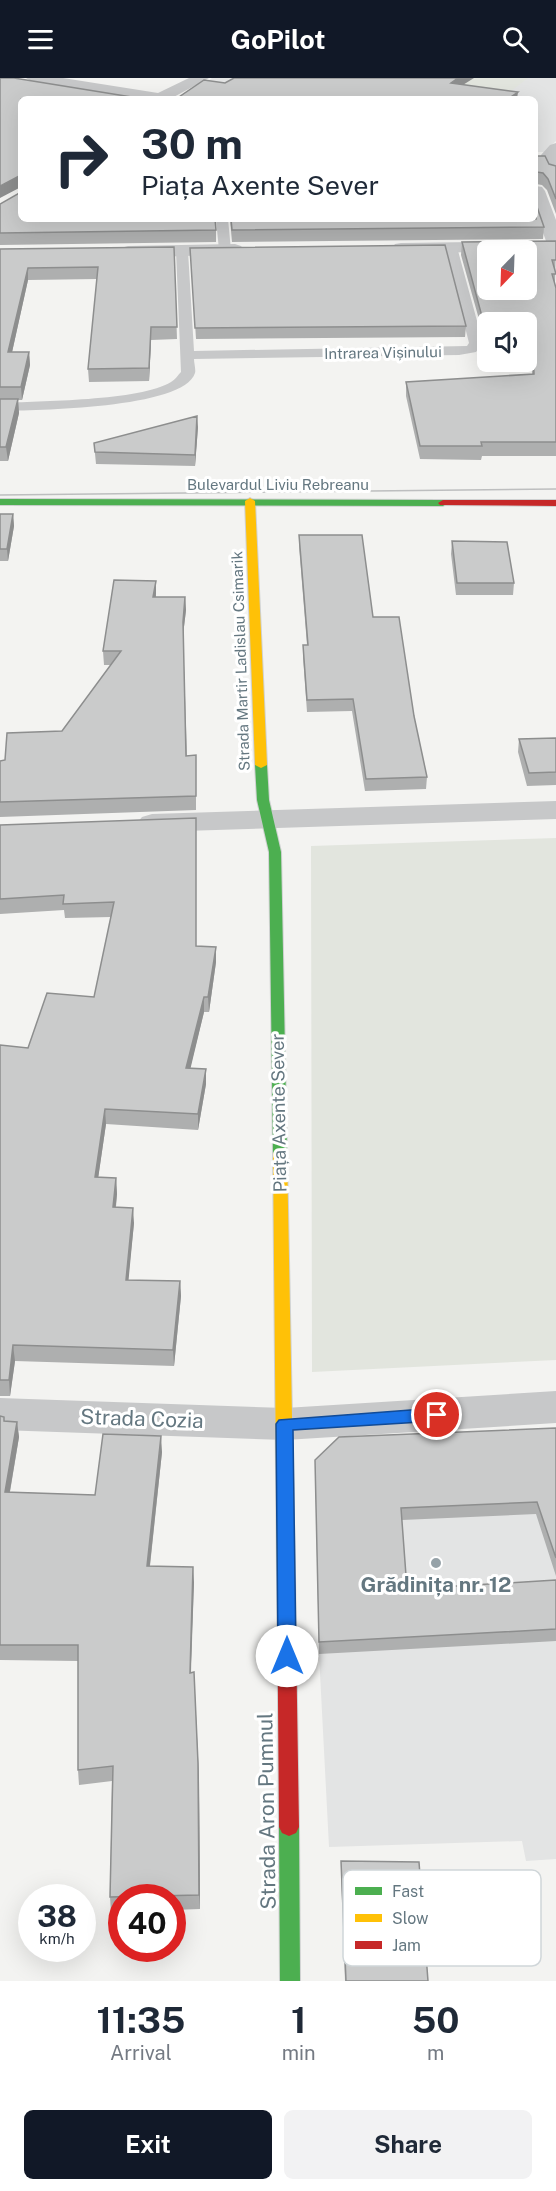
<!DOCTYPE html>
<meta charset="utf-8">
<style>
:root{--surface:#fff;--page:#f2f2f3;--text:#1f2937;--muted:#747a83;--accent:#111827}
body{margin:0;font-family:"Public Sans",sans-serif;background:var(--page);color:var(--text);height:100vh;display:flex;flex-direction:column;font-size:22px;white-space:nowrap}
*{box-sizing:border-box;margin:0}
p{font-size:20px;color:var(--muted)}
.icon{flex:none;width:33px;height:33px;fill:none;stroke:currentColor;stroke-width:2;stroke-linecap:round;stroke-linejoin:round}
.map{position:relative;height:1903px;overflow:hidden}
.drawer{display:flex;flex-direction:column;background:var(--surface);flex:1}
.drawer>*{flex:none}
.top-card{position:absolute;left:18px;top:18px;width:520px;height:126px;border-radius:9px;box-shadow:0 6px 24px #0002;background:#fff;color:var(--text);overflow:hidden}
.needle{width:39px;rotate:203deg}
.fabs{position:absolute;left:477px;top:162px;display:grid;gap:12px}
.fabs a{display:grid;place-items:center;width:60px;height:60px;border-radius:9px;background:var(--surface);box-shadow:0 6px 24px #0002;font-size:30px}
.speed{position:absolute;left:18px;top:1806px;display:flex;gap:12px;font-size:30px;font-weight:700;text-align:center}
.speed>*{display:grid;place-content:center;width:78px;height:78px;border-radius:50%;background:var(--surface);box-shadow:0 6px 24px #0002;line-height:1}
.speed small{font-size:15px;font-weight:400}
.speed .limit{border:9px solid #d22;background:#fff;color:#111}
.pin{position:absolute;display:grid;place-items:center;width:51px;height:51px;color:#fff;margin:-26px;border:3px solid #fff;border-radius:50%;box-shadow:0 2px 6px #0007}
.me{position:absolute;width:66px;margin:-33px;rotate:0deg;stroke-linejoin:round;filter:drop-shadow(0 0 4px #0008)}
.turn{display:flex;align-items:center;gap:21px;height:126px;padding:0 24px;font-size:27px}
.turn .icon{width:78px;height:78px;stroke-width:2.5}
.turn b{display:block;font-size:42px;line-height:51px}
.eta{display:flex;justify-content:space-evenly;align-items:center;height:102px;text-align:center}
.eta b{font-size:36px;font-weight:700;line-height:42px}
.primary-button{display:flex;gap:12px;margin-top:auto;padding:12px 24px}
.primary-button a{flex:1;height:69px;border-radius:9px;background:var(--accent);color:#fff;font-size:24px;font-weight:700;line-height:69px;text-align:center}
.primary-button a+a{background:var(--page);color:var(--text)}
header{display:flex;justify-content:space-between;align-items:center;height:78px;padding:0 24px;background:var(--accent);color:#fff;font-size:27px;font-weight:700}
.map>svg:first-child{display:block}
</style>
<header><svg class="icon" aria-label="menu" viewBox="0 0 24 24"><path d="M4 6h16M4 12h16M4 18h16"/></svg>GoPilot<svg class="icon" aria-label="search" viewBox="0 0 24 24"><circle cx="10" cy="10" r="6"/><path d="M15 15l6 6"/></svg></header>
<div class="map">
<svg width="556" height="1903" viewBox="0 0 556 1903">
<rect width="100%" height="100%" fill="#f3f3f1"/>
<path fill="#e3e4e4" d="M212,0H556V63L544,74H536V21H235L198,11Z
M556,1363V1781L526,1783L522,1763L329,1769L319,1576L315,1394Z"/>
<path fill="#e2e5de" d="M466,0H528L503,19L449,12Z
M556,760V1282L312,1294L311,768Z"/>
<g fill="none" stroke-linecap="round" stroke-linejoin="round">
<defs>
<path id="fast" d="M0,421L443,422L448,425L443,428L0,427Z
M261,684L267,687L269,722L281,774L287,1076L285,1080H275L273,1076L269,774L257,722L255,687Z
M289,1740L296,1743L299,1749L300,1903H280L279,1749L282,1743Z"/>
<path id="slow" d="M250,420L255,423L267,687L261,690L255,687L245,423Z
M280,1071L285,1072L287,1076L295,1497L292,1502L286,1504L280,1502L277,1497L273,1076L275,1072Z"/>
<path id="jam" d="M443,422H556V428L440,427L438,425Z
M286,1490L292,1492L295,1497L299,1749L296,1755L289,1758L282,1755L279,1749L277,1497L280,1492Z"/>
</defs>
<use href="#fast" stroke="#cfd1d1" stroke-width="2"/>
<use href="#slow" stroke="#cfd1d1" stroke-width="2"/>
<use href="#jam" stroke="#cfd1d1" stroke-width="2"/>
<path fill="#c7c8c9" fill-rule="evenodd" d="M216,141H228L231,172L229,175L225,176L219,172Z
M451,165L457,169L483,265L476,274L459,277L194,281C194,285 196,292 195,295C184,331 34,332 0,333V325C38,323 141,323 171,304C175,302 178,297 181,294L176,173L182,169L188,173L194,273L467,268L469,265L445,169Z"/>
<path fill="#c7c8c9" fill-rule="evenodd" d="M26,0H63L158,15L189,0H209L170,21H136L34,5Z
M556,65V98L550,97L541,77L550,67Z
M536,108L542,109L545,113L556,142V173L488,172V174L401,175L395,174L392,170L395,166L401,165L546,163L536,135Z
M235,166L241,168L244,172L241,176L128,180L121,178L119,174L121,170L128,168Z
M556,723V741L152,754L142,751L137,745L142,739L152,736Z
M556,1313V1345L285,1362L0,1352V1320L285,1330Z"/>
<use href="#fast" fill="#4caf50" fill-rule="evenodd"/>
<use href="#slow" fill="#ffc107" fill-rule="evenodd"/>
<use href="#jam" fill="#c62828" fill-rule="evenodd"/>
<path stroke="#bdbebf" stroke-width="1.5" d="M0,417L556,411"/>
</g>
<path fill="#aeafaf" d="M536,78L549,86L556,88V136L547,112L542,107L536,106Z
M0,126L216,152V164L0,167Z
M230,141H536L544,149L543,161L232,164Z
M556,163L555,207L556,210V378H482L481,382L420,381L406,318V304L532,296L531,258H526V244H488V259H484L461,177L462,164Z
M174,169L177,261L151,262L149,303L89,304L88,291L97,201L28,202L12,274H29L30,287L22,322H18L19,335L8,383H0V171Z
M191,181L466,248L465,259L196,261Z
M198,349L195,388L96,386L94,365Z
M0,436H13L14,448L8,483H0Z
M299,457L373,539L414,638L427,699L426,711L365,713L352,633L307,634L303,579V567H307L299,468Z
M452,463L514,505L513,517H456L451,476Z
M156,516V519H185L186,532L183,557L187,678L196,677V732L0,739V683L5,682L62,653L111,587H104L103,573Z
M556,660V707L527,708L518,674L519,661Z
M0,747L196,868L216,884L209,934H204L190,990L206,1006L198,1052L106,1046L98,1100H116L117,1116L116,1129L134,1145L128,1202L180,1203L181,1218L174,1288L15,1283L10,1318H0V967L28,970L94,919L111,839L65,840L64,832L0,836Z
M0,1338L5,1343L17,1344L19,1359L10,1414L95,1417L162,1374L150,1488L194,1504L191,1595L199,1700L200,1831L172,1832V1820H122V1834H111L110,1819L112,1703L79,1707L78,1692V1583L0,1582Z
M556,1350V1498L536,1436L402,1442L407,1511L556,1502V1563L319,1576L315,1382Z
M341,1783L428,1903H345L341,1796Z"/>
<path fill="#8d8e8e" d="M458,0H474L450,15L451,5Z
M518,14L517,21H508Z
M21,97V109L0,120V108Z
M28,190V202L9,288L8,274Z
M151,249V262L149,303V290Z
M29,274L30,287L22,322L21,309Z
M18,321L19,335L8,383L6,369Z
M197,338L198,349L195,388V377Z
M13,436L14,448L8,483L7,471Z
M156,503V516L154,532L153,519Z
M185,519L186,532L183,557V544Z
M216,869V884L209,934L208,919Z
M204,919V934L187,1005L186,990Z
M206,991V1006L198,1052V1036Z
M105,1031L106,1046L96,1115L95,1099Z
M116,1100L117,1116L114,1144L113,1129Z
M133,1130L134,1145L127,1218L126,1202Z
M180,1203L181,1218L174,1288L173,1272Z
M13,1267L15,1283L10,1318L9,1302Z
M17,1344L19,1359L7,1430L5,1414Z
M161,1358L162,1374L148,1504L147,1488Z
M193,1489L194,1504L190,1610V1595Z
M194,1594L199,1700L200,1831L199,1817Z"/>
<path fill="#cacbcb" stroke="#8d8e8e" stroke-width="1.5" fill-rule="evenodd" d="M0,0H14L144,21H21V109V97L0,108Z
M234,0H458L451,5L518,14L508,21H176L204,2L225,5Z
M536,78H545L549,86L556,88V121L548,101L543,95L537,94L536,96Z
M21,114V141H215L216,152L0,155V126Z
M536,126L544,149L232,152L231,141H536Z
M556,163V182H552L556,196H552L556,210V364H481L482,368H420L406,304L534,296L532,246H526V244H488V246H484L462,164ZM488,172H526V212H488Z
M445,167L466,248L195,250L190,170Z
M174,169L177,249H151L149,290L88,291L98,189L28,190L8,274H29L21,309H0V171Z
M0,321H18L6,369H0Z
M197,338L195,377L95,374L94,365Z
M0,436H13L7,471H0Z
M299,457H362L373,539H399L414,638L427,699L366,701L353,621L307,622L303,567H308Z
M452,463L507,464L514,505H457Z
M114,502L156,503L153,519H185L183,544L186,678L196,677V718L0,724V683L5,682L7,655L62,653L121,573H103Z
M556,660V694L529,695L519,661Z
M196,740V868L216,869L208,919H204L186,990L206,991L198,1036L105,1031L95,1099L116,1100L113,1129L133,1130L126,1202L180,1203L173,1272L13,1267L9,1302H0V967L28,970L47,915L94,919L114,824L63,826L64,817L0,821V747Z
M0,1338L4,1339V1343L17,1344L5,1414L95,1417L103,1356L161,1358L147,1488L193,1489L190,1595L194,1594L198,1685L199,1817L110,1819L113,1688L78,1692V1567H0Z
M556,1350V1480L537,1424L401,1430L407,1511L556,1502V1551L319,1564L315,1382L339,1359Z
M341,1783L419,1784L428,1903H346Z"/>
<path fill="#1a73e8" stroke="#114b97" stroke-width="1.5" d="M437,1330L443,1332L446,1337L443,1342L437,1343L293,1352L296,1578L293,1584L287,1586L280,1584L278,1578L276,1346L279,1342Z"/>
<circle fill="#96a2a8" stroke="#fff" stroke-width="2" cx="436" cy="1485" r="6"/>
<g text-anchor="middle" stroke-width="6" stroke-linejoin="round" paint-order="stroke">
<g font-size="15" fill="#647780" stroke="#fff">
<text transform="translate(383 275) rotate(-1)" y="5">Intrarea Vișinului</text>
<text x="278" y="412">Bulevardul Liviu Rebreanu</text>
<text transform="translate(241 583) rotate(-92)" y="5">Strada Martir Ladislau Csimarik</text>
</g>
<g font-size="18" fill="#647780" stroke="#fff">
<text transform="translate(279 1035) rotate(-91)" y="6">Piața Axente Sever</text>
</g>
<g font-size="21" fill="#647780" stroke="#fff">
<text transform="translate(142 1341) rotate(2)" y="7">Strada Cozia</text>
<text transform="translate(267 1733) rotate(-91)" y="7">Strada Aron Pumnul</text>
</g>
<g font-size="21" font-weight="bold" fill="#647780" stroke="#fff">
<text x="436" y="1514">Grădinița nr. 12</text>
</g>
</g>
<rect x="343" y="1792" width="198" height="96" rx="9" fill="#fff" stroke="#d0d6d9" stroke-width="1.5"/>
<rect x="355" y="1809" width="27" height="8" fill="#4caf50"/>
<rect x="355" y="1836" width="27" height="8" fill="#ffc107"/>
<rect x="355" y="1863" width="27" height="8" fill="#c62828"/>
<g font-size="16" fill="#647780">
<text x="392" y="1819">Fast</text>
<text x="392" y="1846">Slow</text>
<text x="392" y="1873">Jam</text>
</g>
</svg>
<div class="fabs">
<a><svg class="needle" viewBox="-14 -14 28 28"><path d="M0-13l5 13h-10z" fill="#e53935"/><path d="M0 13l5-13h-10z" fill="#747a83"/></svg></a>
<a><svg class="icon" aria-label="sound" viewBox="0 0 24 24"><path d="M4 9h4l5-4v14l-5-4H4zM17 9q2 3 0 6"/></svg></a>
</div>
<div class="speed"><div>38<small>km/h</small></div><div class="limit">40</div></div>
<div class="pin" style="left:437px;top:1337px;background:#d93025"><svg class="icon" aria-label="arrive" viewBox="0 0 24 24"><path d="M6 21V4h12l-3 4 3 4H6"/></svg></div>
<svg class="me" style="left:287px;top:1578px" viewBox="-20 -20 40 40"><circle r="19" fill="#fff"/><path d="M0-13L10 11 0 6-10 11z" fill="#1a73e8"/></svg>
<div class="top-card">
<div class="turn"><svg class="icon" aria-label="right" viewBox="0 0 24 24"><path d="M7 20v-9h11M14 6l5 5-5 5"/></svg><div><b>30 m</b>Piața Axente Sever</div></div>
</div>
</div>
<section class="drawer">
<div class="eta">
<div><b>11:35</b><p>Arrival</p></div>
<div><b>1</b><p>min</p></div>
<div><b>50</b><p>m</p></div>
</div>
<div class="primary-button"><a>Exit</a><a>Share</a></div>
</section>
